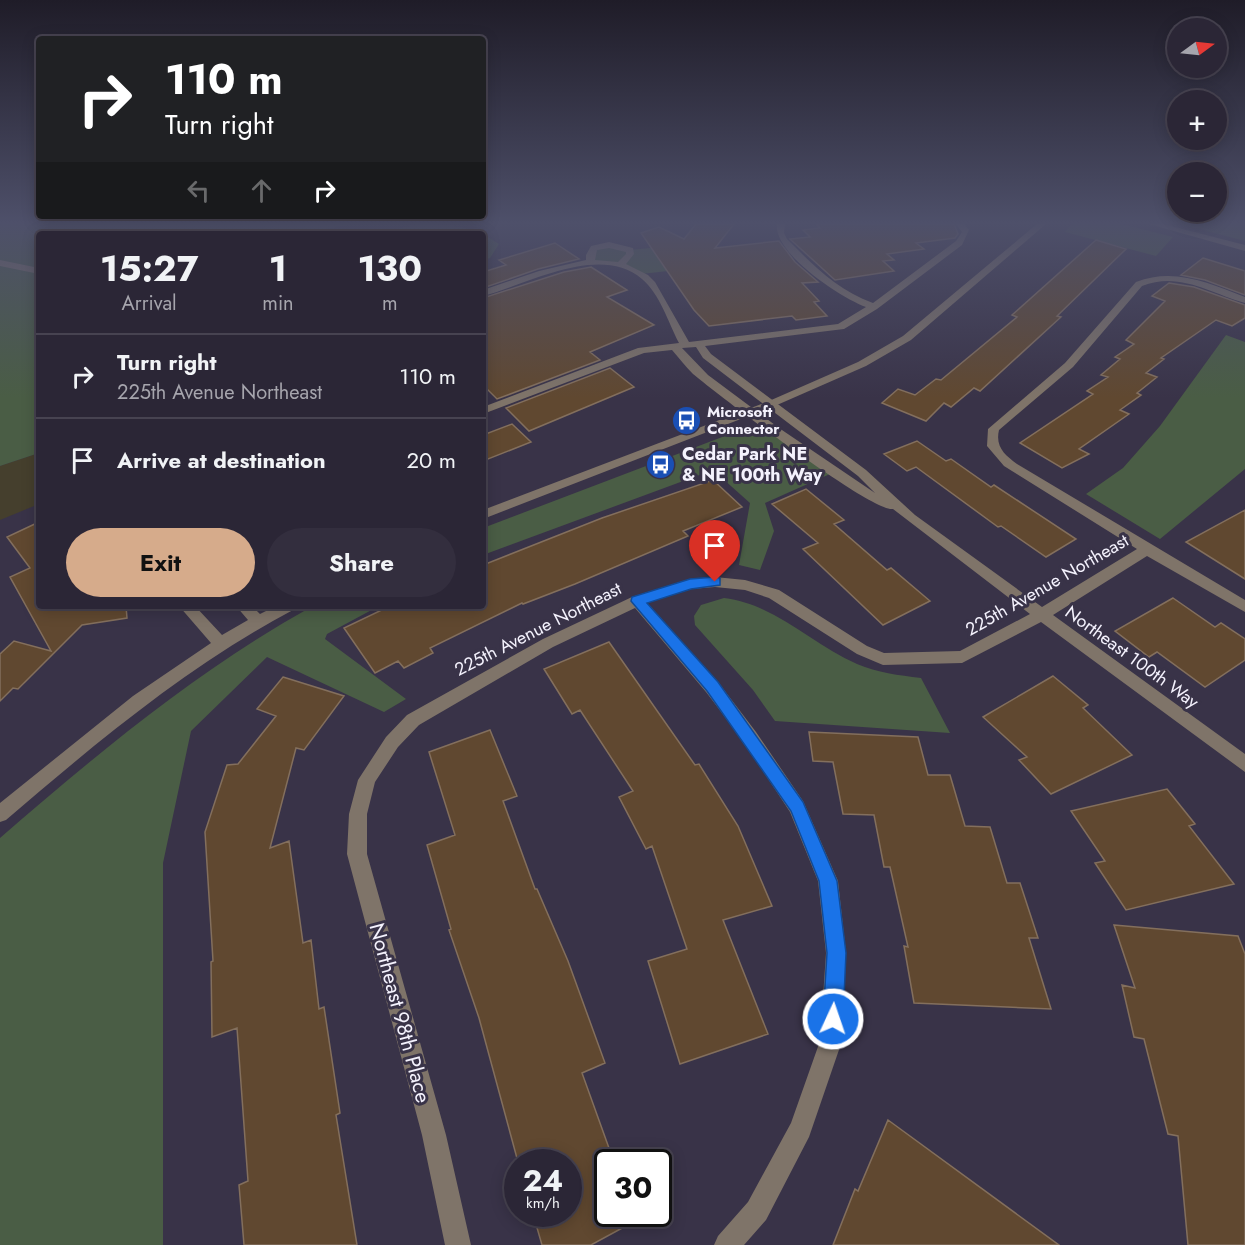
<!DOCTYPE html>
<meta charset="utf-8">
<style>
:root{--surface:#2b2636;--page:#332e3e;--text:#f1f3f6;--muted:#a6a5ad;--line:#474351;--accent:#d6ab8b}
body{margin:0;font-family:Jost,sans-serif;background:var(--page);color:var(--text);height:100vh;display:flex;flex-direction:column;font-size:22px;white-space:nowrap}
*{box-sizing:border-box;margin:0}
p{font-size:20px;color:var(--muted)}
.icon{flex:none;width:33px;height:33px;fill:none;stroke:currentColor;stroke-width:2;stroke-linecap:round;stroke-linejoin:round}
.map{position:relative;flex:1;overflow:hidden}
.panel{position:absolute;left:36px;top:231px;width:450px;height:378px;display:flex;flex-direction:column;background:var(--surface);border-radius:6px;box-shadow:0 3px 15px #0003,0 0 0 2px var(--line)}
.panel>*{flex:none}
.top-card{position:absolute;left:36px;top:36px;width:450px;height:183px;border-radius:6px;box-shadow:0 3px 15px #0003,0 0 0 2px var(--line);background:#202124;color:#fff;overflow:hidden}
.needle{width:39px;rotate:75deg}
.fabs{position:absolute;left:1167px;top:18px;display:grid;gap:12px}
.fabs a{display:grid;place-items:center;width:60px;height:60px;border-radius:50%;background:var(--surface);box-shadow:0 3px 15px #0003,0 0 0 2px var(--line);font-size:30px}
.speed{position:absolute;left:504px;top:1149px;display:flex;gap:12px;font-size:30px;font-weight:700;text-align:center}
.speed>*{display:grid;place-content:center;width:78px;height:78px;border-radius:50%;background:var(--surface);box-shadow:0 3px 15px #0003,0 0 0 2px var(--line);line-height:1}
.speed small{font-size:15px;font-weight:400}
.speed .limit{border:3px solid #111;border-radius:9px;background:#fff;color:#111}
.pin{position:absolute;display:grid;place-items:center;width:51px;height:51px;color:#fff;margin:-62px -26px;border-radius:50% 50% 50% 0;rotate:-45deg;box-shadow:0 0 6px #0007}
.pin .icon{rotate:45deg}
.me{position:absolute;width:66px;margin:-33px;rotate:3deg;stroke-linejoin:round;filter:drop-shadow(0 0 4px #0008)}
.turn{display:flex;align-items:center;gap:21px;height:126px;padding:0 30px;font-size:27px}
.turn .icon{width:78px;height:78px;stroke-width:2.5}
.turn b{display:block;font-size:42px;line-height:51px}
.lanes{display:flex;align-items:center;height:57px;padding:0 30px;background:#0003;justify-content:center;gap:30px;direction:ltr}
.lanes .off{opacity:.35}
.eta{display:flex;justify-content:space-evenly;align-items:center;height:102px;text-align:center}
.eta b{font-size:36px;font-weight:700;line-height:42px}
.action{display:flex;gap:12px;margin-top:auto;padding:12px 30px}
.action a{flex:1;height:69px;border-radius:36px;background:var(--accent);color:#111;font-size:24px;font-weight:700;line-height:69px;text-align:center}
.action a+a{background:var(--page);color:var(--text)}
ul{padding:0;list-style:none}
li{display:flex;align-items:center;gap:18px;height:84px;padding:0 30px;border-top:2px solid var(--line)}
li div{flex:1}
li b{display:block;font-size:22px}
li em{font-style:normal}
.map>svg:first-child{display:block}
</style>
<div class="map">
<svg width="1245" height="1245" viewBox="0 0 1245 1245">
<rect width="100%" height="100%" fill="#393348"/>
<path fill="#453f2d" d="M39,453V504L0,520V466Z"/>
<path fill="#4a5d45" d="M0,224H353L298,234H39V453L0,466Z
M419,224C453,225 471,225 499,244L490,258L483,260V234H377Z
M1072,224H1122L1173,237L1156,256L1065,232Z
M1180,224H1245V241Z
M680,245L722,265L641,274L628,267L591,262V251L601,246L630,250Z
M1226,335L1245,342V469L1160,539L1086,494L1123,468L1160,426Z
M755,430L772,434L830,474L765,503L774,531L760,570L739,565L750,503L713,470L483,555V528L738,431Z
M724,598C775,604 811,644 857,664C878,673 898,675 921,678L950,733L775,721L753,690L695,625L694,616L701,605Z
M313,606H379L327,634L325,639L406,699L384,712L267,657L191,731L163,863V1245H0V838C98,753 199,669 313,606Z"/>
<path fill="#604830" stroke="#836f5d" stroke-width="1.5" d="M696,224H734L715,248L779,241L795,262L818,282L802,283L819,301L814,302L827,316L796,320L792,316L709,326L694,310L641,233L659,227L684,239Z
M816,224H954L958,234L955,238L916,243L924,249L887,254L894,260L883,261L894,271L835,280L790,239L810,237L803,230L820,228Z
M1096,240L1126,249L1057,316L1061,317L980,391L974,388L951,407L944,403L926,421L882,403L898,389L915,395L936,379L941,380L1017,317L1012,315Z
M555,243L579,259L538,269L483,288V272L506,265L499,260Z
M1203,258L1245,271V295L1205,280L1181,275Z
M591,267L627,290L607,297L654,325L590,352L600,360L497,399L483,385V298L564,272Z
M1169,283L1194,287L1245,305V318L1232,326L1216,320L1161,358L1164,359L1146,373L1157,377L1137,393L1141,395L1120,410L1129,414L1079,449L1089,454L1062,468L1020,443L1093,394L1087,391L1108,377L1101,375L1120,359L1115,357L1134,344L1126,340L1165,301L1152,296Z
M610,368L634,387L529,431L506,408Z
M512,424L531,442L483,461V435Z
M917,441L946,461L951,459L991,487L994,485L1076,539L1046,557L1001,526L998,527L916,467L907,471L884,454Z
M713,480L742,507L683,531L688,536L575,584L523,604L522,603L430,648L433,653L404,668L398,661L375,673L344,628L390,606H483V565L602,518Z
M806,489L844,520L834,524L887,570L891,568L930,601L883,625L803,549L818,543L772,504Z
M1245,510V579L1186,542Z
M39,522V606H126L127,618L82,625L18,689L13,688L0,701V654L14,641L51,651L10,577L30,568L7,537Z
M1173,598L1215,627L1221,623L1245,639V660L1205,687L1157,652L1149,657L1115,631Z
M609,642L695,765L699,764L738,826L772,906L723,920L768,1034L680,1064L648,961L687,949L652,846L646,849L619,797L633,791L580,710L572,714L544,669Z
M1053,676L1088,705L1083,708L1132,755L1051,794L1019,760L1027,757L983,717Z
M283,677L344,696L304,750L296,748L270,848L289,841L303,943L311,940L319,1009L324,1007L340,1113L336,1115L357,1245H244L239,1185L248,1181L237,1028L212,1037L211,962L213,961L205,832L227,765L238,764L276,716L257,709Z
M490,730L517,796L503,801L535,889H537L568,961L605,1063L582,1073L614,1162H608V1214H648L591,1245H542L533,1214H568V1162H518L479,1018L449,930L451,929L427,845L455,835L429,752Z
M809,732L918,737L928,775H950L965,826L990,827L1007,883H1020L1038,938H1029L1051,1009L914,1003L904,946L908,947L890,867H884L874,815L843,814L833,762L813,761Z
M1167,789L1195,824L1189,826L1234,884L1126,910L1095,863L1105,861L1071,811Z
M1114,925L1238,936L1245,954V1245H1188L1178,1136L1168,1134L1144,1039L1134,1037L1122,985L1135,988Z
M888,1120L1059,1245H833L855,1189L858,1191Z"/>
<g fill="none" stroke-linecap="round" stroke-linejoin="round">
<path fill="#7f7469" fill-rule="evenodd" d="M777,224H785L784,233L787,239C813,265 837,290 873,303L956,241L962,232L956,224H964L969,230L962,245L877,309L844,329L705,346L711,354L866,470L915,515L1042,607L1137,549L1004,466L987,446L988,429L1065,363L1136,282C1174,267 1209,283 1245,297V303C1210,293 1179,271 1142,286L1073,367L999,430C995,447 1005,455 1017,464L1245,600V612L1147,556L1053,615L1245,754V772L1041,622L962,663L883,665L857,654L769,598L745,590L715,587L691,589L647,603L718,682L756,732L803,801L838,881L846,953L842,1041L809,1137L766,1220L744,1245H714L718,1236L748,1202L791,1123L820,1041L826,953L818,881L790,812L744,742L706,692L635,608L553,647L419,725L398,747L375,782L367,814V854L446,1135L471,1245H445L422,1135L347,854L349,814L358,780L386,737L407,715L543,639L632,597L690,579L715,577L745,580L779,590L867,646L884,653L960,651L1030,614L893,509C872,513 717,394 693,374C685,366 679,358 672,350L644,353L483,414V407L638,348L679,343C668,322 660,294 642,279C600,243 528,284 483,296V290L539,271L586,260V255L591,246L609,242L633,248L634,254L626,264L648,275L655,282L689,342L838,324L866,307C841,298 773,253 777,224ZM609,248L626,252V254L618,262L595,260L597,250ZM696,347L703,358L858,476L875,493L779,428L708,375L682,348Z"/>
<path fill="#7f7469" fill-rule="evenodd" d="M1037,224H1046L911,340L866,366L777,405L483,519V510L769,401L858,362L903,336Z
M1149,224H1163L1245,245V251Z
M0,260L39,268V274L0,266Z
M179,606H195L222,635L248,620L236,606H252L260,614L276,606H295L293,610C188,666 97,742 6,820L0,822V803L133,696L211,643Z"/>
</g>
<linearGradient id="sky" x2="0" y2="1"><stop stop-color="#1f1c28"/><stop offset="0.56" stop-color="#4e506a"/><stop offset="1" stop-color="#4e506a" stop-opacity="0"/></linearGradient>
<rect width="1245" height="398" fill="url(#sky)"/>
<path fill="#1a73e8" stroke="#114b97" stroke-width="1.5" d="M715,577L720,578V585L691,589L647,603L718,682L803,802L837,881L846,953L843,1019L840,1026L833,1029L826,1026L823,1019L827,953L819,881L791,811L707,691L631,601L632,597L690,579Z"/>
<defs>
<symbol id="bus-disc" viewBox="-11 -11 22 22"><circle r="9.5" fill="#1a4fb4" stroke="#393348"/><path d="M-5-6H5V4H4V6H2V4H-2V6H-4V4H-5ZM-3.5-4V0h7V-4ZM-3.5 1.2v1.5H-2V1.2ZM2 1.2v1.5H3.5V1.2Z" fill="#fff"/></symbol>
</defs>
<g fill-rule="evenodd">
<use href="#bus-disc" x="670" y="404" width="33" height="33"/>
<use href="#bus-disc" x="644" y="448" width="33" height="33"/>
</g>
<g text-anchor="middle" stroke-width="6" stroke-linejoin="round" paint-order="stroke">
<g font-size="15" font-weight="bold" fill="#f4f2fd" stroke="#393348" text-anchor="start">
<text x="707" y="417">Microsoft<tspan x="707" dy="17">Connector</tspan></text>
</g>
<g font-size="18" font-weight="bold" fill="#f4f2fd" stroke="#393348" text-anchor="start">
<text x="682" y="460">Cedar Park NE<tspan x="682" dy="21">&amp; NE 100th Way</tspan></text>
</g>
<g font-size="18" fill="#f4f2fd" stroke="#393348">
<text transform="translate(1047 585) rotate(-30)" y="6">225th Avenue Northeast</text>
<text transform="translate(538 629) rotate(-27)" y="6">225th Avenue Northeast</text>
<text transform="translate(1132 657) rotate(36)" y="6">Northeast 100th Way</text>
</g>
<g font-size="21" fill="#f4f2fd" stroke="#393348">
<text transform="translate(400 1013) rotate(75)" y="7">Northeast 98th Place</text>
</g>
</g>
</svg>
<div class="fabs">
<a><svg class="needle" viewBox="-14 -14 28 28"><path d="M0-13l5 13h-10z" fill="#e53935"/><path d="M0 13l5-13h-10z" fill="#a6a5ad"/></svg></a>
<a>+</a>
<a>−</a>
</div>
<div class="speed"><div>24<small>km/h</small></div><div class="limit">30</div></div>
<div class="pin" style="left:715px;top:582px;background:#d93025"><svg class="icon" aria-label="arrive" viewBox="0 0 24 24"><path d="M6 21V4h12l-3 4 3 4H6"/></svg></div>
<svg class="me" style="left:833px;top:1019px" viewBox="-20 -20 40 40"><circle r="17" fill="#1a73e8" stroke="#fff" stroke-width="3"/><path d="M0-11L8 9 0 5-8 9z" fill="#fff"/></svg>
<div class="top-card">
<div class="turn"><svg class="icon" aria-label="right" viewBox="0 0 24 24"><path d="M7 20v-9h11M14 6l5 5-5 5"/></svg><div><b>110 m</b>Turn right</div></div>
<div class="lanes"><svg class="icon off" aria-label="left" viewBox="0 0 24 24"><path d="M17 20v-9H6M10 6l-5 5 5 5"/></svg><svg class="icon off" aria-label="ahead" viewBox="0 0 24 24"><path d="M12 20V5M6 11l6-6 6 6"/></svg><svg class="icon" aria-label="right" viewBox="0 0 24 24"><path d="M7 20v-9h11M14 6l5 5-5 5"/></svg></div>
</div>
<section class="panel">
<div class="eta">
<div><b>15:27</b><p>Arrival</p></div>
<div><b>1</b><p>min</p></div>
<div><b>130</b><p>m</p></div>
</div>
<ul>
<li><svg class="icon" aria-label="right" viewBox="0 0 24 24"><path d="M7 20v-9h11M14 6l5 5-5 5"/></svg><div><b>Turn right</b><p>225th Avenue Northeast</p></div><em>110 m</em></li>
<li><svg class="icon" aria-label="arrive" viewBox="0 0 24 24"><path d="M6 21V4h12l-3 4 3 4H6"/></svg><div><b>Arrive at destination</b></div><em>20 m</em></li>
</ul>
<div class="action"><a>Exit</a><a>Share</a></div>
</section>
</div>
